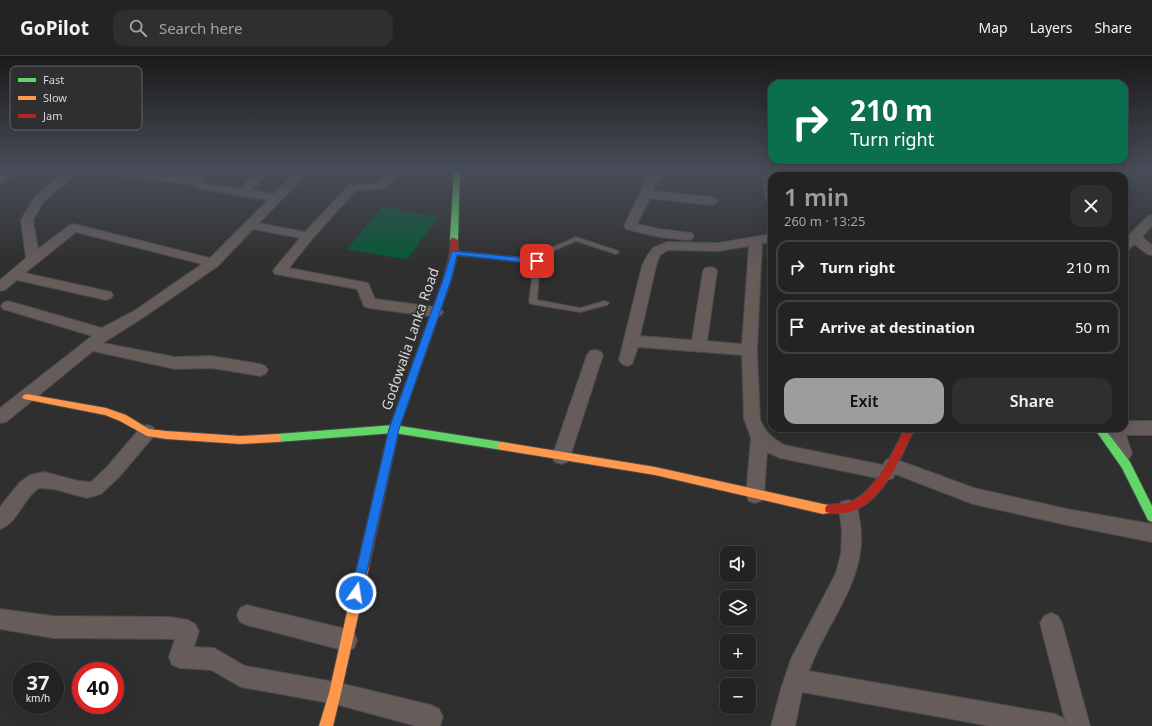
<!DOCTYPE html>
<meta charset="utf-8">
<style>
:root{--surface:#232323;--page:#2f2f30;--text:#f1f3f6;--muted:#a3a4a6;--line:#404041;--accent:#9e9d9e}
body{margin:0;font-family:"Noto Sans",sans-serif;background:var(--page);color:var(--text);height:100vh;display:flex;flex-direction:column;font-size:15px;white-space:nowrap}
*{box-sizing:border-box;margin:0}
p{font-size:13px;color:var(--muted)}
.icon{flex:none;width:22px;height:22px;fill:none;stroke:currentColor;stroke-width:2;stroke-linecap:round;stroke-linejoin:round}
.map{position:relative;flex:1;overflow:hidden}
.sheet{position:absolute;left:768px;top:116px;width:360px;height:260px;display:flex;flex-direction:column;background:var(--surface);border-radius:12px;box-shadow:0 4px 16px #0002,0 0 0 1px var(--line)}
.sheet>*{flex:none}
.top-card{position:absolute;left:768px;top:24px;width:360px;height:84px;border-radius:12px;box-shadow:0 4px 16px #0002,0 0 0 1px var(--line);background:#0b6e4f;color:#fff;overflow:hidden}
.tools{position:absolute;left:720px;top:490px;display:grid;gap:8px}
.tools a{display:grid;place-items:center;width:36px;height:36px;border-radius:8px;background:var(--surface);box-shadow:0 4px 16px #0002,0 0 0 1px var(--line);font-size:20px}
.speed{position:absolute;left:12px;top:606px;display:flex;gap:8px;font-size:20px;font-weight:700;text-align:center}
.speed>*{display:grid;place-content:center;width:52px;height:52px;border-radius:50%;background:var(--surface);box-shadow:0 4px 16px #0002,0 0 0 1px var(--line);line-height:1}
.speed small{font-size:10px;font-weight:400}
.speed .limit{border:6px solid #d22;background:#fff;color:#111}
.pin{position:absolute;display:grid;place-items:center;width:34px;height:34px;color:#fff;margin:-17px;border-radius:8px;box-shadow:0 2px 6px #0006}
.me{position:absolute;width:44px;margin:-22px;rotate:13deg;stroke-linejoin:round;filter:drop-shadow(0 0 3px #0008)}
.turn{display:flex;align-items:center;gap:14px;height:84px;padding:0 16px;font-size:18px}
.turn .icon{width:52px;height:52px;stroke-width:2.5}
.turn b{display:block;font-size:28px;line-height:34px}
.round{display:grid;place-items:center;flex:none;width:42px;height:42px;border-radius:12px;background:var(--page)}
.headline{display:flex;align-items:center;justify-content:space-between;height:68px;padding:0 16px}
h1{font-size:24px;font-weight:600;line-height:30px;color:var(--accent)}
.button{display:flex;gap:8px;margin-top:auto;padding:8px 16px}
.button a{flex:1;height:46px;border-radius:12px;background:var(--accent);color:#111;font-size:16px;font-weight:600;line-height:46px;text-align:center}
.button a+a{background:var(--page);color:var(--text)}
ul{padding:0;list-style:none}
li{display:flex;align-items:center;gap:12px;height:54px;margin:0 8px 6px;padding:0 8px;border:2px solid var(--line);border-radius:12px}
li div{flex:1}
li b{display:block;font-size:15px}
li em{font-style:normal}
header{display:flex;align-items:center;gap:24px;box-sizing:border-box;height:56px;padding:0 20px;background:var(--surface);border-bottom:1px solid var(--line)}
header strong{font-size:19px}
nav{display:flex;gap:22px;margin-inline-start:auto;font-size:14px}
.search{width:280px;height:36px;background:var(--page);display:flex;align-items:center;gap:10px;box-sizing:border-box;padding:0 14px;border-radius:12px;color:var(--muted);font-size:15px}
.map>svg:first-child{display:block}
</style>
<header>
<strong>GoPilot</strong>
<div class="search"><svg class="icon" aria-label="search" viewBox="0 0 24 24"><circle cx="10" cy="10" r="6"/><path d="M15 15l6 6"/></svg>Search here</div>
<nav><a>Map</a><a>Layers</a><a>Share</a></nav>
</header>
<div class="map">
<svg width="1152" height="670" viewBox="0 0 1152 670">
<rect width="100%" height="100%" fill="#2f2f2f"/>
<path fill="#075735" d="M382,151L438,161L407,204L347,193Z"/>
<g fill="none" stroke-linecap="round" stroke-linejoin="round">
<defs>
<path id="lane" d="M576,181L618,195L619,196L616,198L576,185L548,197L540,206L537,244L580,252L605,245L609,247L607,249L580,256L531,248L529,246L534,207L454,199L451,197L454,195L535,203L544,195Z"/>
<path id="street" d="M6,114H19L4,126L0,127V118Z
M68,114H81L44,145L33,164L38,193L70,169L74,168L210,202L268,144L201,133L191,128L101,117L97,116L95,114H129L191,121L199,114H211L201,125L204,127L239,133L260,114H272L251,134L274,138L298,114H310L259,167L305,176L349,129L377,128L391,114H403L384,133L356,134L312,183L289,212L368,227L375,243L436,251L441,253L443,256L441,259L436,261L369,252L364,250L357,233L275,218L273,215L275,212L300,182L253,173L218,210L144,261L103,287L175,301L212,300L260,308L265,310L268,314L265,318L260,320L212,312L175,313L93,295L6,366L0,367V352L92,280L3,253L1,250L3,247L8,245L102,272L134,255L202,208L76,176L25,217L111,236L113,239L111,242L106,244L17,224L5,234L0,235V224L26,202L21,164L35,140Z
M651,114H663L653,135L711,141L715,142L717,145L715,148L711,149L650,142L637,168L659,173L692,177L694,180L692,183L688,184L659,181L626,173L624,170Z
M764,114H836L880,117L884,118L886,120H825L783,117L778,116L772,120V147L768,146L766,143L762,119Z
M999,114H1011L1014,120H1002Z
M1152,159V170L1142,181L1152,189V199L1147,198L1134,188L1129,193L1124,194V184L1148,160Z
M772,178V186L762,187L757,294L760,363C765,376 772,382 784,389L883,409L886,404L892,402L974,432L1067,453L1152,468V486L1067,469L973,448L895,418L893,422L887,424L780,402L767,396L764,439L761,445L755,447L749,445L746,439L751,382L744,363L742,299L638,291L632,308L627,310L622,308L619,304L642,210L647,200L653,192L667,186L718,187ZM749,190L742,288L707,285L717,215L715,212L710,211L705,212L703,215L692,284L640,280L656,210L660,199L668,194L718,195Z
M595,294L600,295L603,299L570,401L567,406L561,408L555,406L552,401L587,299L590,295Z
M1124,365H1152V379H1126L1132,398L1129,403L1123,405L1117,403L1107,372H1124Z
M147,369L153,371L155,376L153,381L119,421L101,438L87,442L53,433L39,432C23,442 18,467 0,473V451L19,427L30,419L44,416L79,425L91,426L107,411L141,371Z
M848,444L855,446C858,453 859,460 860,467C869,523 826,566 809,615L1055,658L1063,662L1066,668L1040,567L1044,560L1051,557L1058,560L1062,567L1090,670H990L802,636L795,670H771L781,633L791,603L836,517L841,497L842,476L839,452L841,446Z
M247,549L346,573L354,576L357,584L354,592L346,595L247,569L240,566L237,559L240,552Z
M0,553L53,560L170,561L188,564L195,568L199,575L194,591L214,592L245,610L335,626L431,649L439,653L443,661L440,670H416L335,648L241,631L211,614L180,612L172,609L169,601L175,583L53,582L0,573Z"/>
<path id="fast" d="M454,114H460L458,184L454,186L450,184Z
M919,114H925L927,120H921Z
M394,369L502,386L505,387L507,390L505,393L502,394L394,377L277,386L274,385L272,382L274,379L277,378Z
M1094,372H1104L1130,406L1152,450V466L1148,464L1122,412Z"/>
<path id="slow" d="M27,338L106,352L126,359L149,373L166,375L240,380L277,378L280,379L282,382L280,385L277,386L240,388L166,383L147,380L120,365L105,359L24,343L22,341L24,339Z
M502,386L655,411L823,448L834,450L835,453L834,456L823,458L655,419L502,394L499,393L497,390L499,387Z
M363,506L367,507L369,511L341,637L333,670H319L329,637L357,511L359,507Z"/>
<path id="jam" d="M451,182H454L458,184V197L451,224L399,373L369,511L367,515L363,516L359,515L357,511L389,373L443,224L450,197Z
M905,372H915C900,402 880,455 842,457C836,457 831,458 826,456L825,453L826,450C833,447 841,449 848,447C876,437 892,397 905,372Z"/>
</defs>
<use href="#lane" stroke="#4a4a4a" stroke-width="2"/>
<use href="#street" stroke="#4a4a4a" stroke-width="2"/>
<use href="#fast" stroke="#4a4a4a" stroke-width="2"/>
<use href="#slow" stroke="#4a4a4a" stroke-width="2"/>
<use href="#jam" stroke="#4a4a4a" stroke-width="2"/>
<use href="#lane" fill="#665c5a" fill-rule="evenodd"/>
<use href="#street" fill="#665c5a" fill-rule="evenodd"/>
<use href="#fast" fill="#63d668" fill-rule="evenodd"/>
<use href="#slow" fill="#ff974d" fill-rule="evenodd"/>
<use href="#jam" fill="#b3261e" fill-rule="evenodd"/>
</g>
<linearGradient id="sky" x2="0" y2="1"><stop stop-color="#1a1a1a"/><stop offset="0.55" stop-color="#474d58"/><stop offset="1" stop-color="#474d58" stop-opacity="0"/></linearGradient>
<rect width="1152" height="208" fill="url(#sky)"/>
<path fill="#1a73e8" stroke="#114b97" d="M452,195L537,203L541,205L537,208L457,199L451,224L399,373L362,537L360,541L356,543L352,541L351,537L389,373L443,224Z"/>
<g text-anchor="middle" stroke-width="3" stroke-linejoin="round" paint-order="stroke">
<g font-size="14" fill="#d9d8d9" stroke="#2f2e30">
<text transform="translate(410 283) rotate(-71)" y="5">Godowalia Lanka Road</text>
</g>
</g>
<rect x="10" y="10" width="132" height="64" rx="6" fill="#2f2e30" stroke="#626163" stroke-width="1"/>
<rect x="18" y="22" width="18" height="4" fill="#63d668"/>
<rect x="18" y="40" width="18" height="4" fill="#ff974d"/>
<rect x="18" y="58" width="18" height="4" fill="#b3261e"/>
<g font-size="11" fill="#d9d8d9">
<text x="43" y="28">Fast</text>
<text x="43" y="46">Slow</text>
<text x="43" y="64">Jam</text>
</g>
</svg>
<div class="tools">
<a><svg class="icon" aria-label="sound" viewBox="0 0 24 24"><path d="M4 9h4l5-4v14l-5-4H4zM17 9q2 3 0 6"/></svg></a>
<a><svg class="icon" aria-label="layers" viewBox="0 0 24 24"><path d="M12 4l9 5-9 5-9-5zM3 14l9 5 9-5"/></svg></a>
<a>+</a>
<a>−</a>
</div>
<div class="speed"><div>37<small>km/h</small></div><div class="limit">40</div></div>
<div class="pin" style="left:537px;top:205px;background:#d93025"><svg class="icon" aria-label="arrive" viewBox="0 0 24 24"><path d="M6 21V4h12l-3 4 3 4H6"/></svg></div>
<svg class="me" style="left:356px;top:537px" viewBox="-20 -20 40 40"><circle r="17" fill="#1a73e8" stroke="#fff" stroke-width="3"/><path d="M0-11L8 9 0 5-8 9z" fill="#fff"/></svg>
<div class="top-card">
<div class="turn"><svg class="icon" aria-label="right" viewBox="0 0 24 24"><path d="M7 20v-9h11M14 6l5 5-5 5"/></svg><div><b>210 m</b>Turn right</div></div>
</div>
<section class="sheet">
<div class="headline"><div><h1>1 min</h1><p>260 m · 13:25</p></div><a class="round"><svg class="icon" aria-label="close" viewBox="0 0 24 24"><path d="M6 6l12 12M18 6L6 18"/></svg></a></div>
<ul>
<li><svg class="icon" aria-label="right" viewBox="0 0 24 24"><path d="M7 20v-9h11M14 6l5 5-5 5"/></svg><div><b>Turn right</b></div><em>210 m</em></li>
<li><svg class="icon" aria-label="arrive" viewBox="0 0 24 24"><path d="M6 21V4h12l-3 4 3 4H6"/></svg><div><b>Arrive at destination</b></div><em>50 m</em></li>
</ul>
<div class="button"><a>Exit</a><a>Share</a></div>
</section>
</div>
